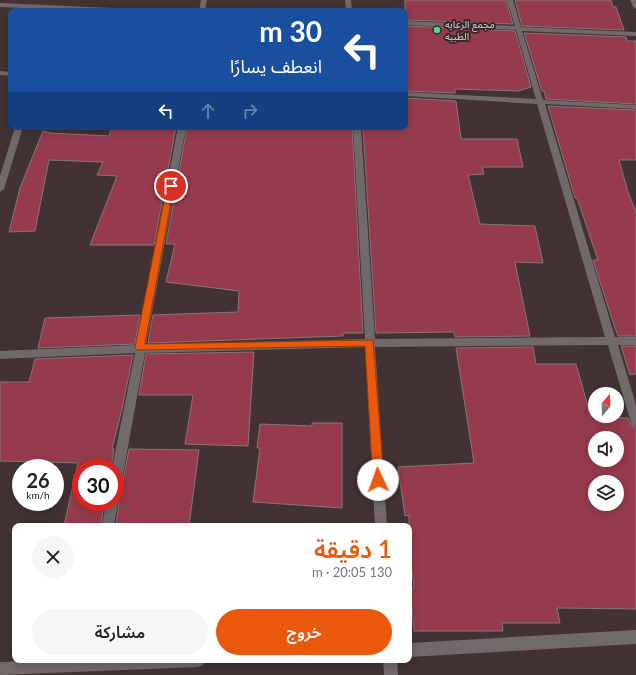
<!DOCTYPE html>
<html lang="ar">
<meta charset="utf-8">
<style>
:root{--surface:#fff;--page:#f6f6f6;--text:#222;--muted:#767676;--accent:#ea580c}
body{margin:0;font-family:Lato,"Noto Sans Arabic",sans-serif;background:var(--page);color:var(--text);direction:rtl;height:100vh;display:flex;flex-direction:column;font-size:15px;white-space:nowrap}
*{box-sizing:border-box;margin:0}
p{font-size:13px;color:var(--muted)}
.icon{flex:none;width:22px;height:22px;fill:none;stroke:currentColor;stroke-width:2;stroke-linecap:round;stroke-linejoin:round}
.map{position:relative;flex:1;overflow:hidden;direction:ltr}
.side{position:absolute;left:12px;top:523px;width:400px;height:140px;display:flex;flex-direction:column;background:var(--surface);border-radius:8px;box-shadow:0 2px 10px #0003;direction:rtl}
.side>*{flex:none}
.hud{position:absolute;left:8px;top:8px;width:400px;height:122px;border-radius:8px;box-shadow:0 2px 10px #0003;direction:rtl;background:#1a4fa0;color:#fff;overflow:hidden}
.needle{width:26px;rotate:19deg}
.controls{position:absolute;left:588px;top:387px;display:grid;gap:8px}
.controls a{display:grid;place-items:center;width:36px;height:36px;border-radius:50%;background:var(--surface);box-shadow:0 2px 10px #0003;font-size:20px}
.speed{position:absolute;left:12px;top:459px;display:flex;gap:8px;font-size:20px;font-weight:700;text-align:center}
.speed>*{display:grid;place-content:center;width:52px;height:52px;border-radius:50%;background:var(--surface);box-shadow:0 2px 10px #0003;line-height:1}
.speed small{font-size:10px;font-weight:400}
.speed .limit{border:6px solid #d22;background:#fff;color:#111}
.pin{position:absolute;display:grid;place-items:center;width:34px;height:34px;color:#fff;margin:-17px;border:2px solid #fff;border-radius:50%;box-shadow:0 1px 4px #0007}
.me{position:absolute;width:44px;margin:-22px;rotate:357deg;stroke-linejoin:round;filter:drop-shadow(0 0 3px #0008)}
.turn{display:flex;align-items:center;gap:14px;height:84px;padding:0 20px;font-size:18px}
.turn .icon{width:52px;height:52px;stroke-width:2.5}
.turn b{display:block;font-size:28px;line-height:34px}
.lanes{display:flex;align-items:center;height:38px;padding:0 20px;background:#0003;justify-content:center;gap:20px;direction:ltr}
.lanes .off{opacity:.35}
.round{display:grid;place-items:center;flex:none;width:42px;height:42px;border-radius:21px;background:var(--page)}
.summary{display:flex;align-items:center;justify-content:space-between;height:68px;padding:0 20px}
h1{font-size:24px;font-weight:600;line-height:30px;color:var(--accent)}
.button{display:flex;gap:8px;margin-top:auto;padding:8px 20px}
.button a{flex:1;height:46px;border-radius:24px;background:var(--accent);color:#fff;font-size:16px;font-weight:600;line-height:46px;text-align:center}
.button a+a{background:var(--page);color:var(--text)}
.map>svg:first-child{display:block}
</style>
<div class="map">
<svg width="636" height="675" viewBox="0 0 636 675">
<rect width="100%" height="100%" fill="#423234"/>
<path fill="#963b4e" stroke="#877678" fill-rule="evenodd" d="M405,0H506L513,24L405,20Z
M515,0H611L613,7H616L624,30L522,26Z
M405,26L515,31L531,87L519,91L455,89V93L405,91Z
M524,33L626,37L627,41H636V104L546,99L544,91H542Z
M405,98L456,101L461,139H517L523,167H482L484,174L468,175L480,224L535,226L543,263L515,262L530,336L455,337L454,332L376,333L363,128L405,129Z
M548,106L636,110V160H619L628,192L636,212V336H618L614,325L593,260H598L577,198H575Z
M112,127H176L154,245H90L117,176L97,175L103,162L49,160L35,231L9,232L20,188L43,131L50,133L109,136Z
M187,127H352L363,333H343V336L148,343L153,315L238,312L239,291L166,282L175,244H166Z
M140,315L135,344L38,348L45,318Z
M621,346H636V374L630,375Z
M533,347L536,364H576L591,417L628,418L631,426L636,429V609L557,608L560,623H502L503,631H414L410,588H414L409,546V515L405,516L398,467L474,463L456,348ZM595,438H617V460H595ZM595,482H617V504H595Z
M254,352L248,446L185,444L193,395H139L146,354Z
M133,355L122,409L112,449H114L111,468H81V502H104L101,526H64L78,463L0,461V382H29L35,359Z
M312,423H342V508L253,502L260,448H257L260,424L312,426Z
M129,449L199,450L189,526H116L119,502L115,497V491L120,490L122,485Z"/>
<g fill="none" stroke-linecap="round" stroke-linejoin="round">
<path fill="#71696a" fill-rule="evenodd" d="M201,0H207L205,11H199Z
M345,0H351L352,11H346Z
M507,0H513L521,27L636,32V36L522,31L543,100L636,105V109L545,104L615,337H636V345H618L636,405V428L632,426L631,423L608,345L375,347L387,526H375L365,347L145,353L121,485L119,489L115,490V468H112L135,353L0,359V351L136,345L178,127H186L146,345L365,339L353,127H361L375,339L605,337L537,104L405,96V92L536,99L516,30L405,25V21L515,26Z
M630,0H636V9L633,7Z
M0,3L136,9L139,11H92L0,7Z
M0,71L11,72V76L0,75Z
M15,127H23L4,189L0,192V176Z
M115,498L118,502L114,526H102L106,502H115Z
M636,630V644L409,657V643Z
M48,660H205L203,665L198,667L0,675V662Z
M383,660H397L398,675H384Z"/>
</g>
<path fill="#ea580c" stroke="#983908" d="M171,183L174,186L145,344L373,340L384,480L382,484L378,485L375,484L373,480L365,346L137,350L135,348L167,186Z"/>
<circle fill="#51d397" stroke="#37282a" stroke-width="1.5" cx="437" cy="30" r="4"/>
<g text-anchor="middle" stroke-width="4" stroke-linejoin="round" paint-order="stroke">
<g font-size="10" fill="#dbd1d2" stroke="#37282a" text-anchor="start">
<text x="445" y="28">مجمع الرعايه<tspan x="445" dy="12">الطبيه</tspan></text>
</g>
</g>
</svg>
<div class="controls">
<a><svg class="needle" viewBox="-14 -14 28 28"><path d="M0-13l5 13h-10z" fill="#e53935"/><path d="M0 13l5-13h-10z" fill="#767676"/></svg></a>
<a><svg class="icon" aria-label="sound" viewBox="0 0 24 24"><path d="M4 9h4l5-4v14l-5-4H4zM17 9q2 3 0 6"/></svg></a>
<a><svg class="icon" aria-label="layers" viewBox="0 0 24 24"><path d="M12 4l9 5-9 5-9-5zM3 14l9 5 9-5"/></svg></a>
</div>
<div class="speed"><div>26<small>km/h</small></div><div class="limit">30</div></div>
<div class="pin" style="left:171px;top:186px;background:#d93025"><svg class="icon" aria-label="arrive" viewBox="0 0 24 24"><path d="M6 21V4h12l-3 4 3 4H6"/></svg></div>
<svg class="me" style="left:378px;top:480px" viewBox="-20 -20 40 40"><circle r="19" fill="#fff"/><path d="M0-13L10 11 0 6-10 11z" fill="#ea580c"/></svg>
<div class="hud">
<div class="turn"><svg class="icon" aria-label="left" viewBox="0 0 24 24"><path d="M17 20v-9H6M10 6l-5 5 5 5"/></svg><div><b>30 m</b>انعطف يسارًا</div></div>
<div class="lanes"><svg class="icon" aria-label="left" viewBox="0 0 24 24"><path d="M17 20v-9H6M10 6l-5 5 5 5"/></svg><svg class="icon off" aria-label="ahead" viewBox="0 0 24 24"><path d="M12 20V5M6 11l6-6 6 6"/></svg><svg class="icon off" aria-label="right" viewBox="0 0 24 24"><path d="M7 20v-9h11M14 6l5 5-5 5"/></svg></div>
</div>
<section class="side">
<div class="summary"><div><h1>1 دقيقة</h1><p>130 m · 20:05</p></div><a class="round"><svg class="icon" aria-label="close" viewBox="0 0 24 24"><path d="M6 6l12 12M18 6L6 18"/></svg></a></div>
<div class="button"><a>خروج</a><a>مشاركة</a></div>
</section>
</div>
